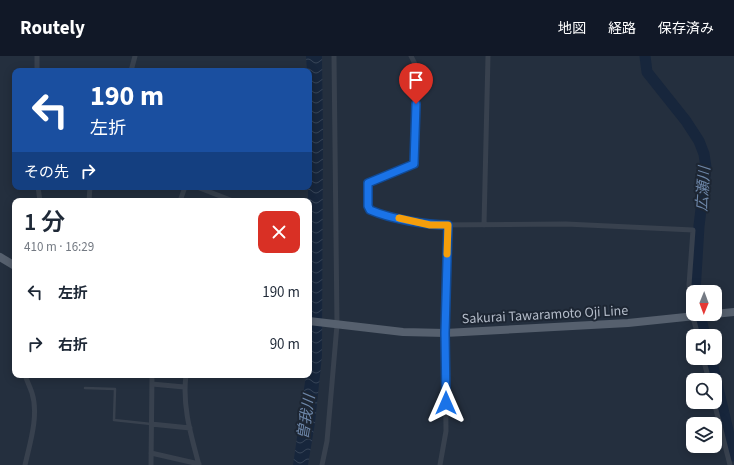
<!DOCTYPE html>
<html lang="ja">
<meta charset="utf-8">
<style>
:root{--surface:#fff;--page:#f6f6f7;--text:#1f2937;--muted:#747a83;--accent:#111827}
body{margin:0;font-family:"Source Sans 3","Noto Sans JP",sans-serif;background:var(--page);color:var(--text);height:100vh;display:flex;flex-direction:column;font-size:15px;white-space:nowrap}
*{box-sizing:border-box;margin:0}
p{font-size:13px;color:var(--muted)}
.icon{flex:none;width:22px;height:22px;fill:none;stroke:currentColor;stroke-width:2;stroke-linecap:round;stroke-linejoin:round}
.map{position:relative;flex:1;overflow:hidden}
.sheet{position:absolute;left:12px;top:142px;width:300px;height:180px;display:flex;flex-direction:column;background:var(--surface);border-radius:8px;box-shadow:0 2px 10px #0003}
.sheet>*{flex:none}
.banner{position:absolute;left:12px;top:12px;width:300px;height:122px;border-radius:8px;box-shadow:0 2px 10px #0003;background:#1a4fa0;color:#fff;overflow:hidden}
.needle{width:26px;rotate:181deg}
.controls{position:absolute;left:686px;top:229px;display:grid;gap:8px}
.controls a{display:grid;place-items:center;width:36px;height:36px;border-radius:8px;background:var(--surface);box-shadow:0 2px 10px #0003;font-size:20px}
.pin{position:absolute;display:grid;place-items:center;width:34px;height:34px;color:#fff;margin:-41px -17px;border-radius:50% 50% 50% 0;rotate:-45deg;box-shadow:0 0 4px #0007}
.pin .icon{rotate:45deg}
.me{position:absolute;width:44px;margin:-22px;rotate:0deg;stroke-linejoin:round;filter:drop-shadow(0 0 3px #0008)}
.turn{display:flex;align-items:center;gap:14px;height:84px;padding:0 12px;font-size:18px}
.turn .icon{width:52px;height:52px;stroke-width:2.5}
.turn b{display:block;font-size:28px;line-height:34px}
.then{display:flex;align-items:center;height:38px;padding:0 12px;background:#0003;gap:8px;font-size:15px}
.round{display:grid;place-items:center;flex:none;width:42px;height:42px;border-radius:8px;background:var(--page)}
.headline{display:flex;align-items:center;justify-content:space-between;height:68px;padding:0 12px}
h1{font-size:24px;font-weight:600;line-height:30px}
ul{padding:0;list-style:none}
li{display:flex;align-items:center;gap:12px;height:52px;padding:0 12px}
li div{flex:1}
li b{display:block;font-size:15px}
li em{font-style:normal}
header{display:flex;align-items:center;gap:24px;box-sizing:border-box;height:56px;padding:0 20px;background:var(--accent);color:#fff}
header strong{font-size:19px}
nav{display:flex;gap:22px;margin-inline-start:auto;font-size:14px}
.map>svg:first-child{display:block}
</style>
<header>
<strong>Routely</strong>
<nav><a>地図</a><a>経路</a><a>保存済み</a></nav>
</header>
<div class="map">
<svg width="734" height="409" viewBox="0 0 734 409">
<defs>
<pattern id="water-waves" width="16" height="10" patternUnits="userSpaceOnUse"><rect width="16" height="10" fill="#17263c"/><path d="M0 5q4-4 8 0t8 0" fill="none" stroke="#364457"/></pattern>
</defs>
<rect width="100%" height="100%" fill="#242f3e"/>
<path fill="url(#water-waves)" d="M306,0H322L323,75L322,300L315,367L308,409H293L306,319H309V145H308V131H309V15H307Z"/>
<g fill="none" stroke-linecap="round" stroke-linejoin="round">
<path stroke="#17263c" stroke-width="11" d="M645,0L647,16L686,65L699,85L704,98L706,111L699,170L695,236
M700,258L705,280
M711,302L734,400"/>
<path stroke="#38414e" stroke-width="2.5" d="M85,332L115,333L114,364L151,368"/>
<path stroke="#38414e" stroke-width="5" d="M411,0L417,12V18L414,108L367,127L368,150L370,154L384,158L430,169L566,168L693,174L689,229L693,261L698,280
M37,15V0
M131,15L135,0
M38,131L40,145
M197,131L233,145
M89,145L90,131
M180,145L185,131
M484,169L488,0
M703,302L709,324
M25,319C27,325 30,331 32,337C39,359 30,387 25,409
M186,319C182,350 191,379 199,409
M152,328L184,331
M714,346L730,409
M151,368L190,372
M151,397L199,408
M151,409L152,319
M322,409L327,385L337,269L334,0
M440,409L446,375L445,277L448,169"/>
<path stroke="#56606e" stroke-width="8" d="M0,201L15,210
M309,265L403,276L445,277L628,267L734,256"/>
</g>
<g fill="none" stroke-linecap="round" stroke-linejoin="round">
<defs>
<path id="route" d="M416,48L414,108L368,127V150L370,154C391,163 426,169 448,169L445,277L446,347"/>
</defs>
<use href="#route" stroke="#114b97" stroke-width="10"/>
<use href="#route" stroke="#1a73e8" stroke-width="7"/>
<path stroke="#f59e0b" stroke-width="7" d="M399,162L430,169H448L447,198"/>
</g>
<g text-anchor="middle" stroke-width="4" stroke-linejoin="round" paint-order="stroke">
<g font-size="14" fill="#b4bcc9" stroke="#1d2633">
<text transform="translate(545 258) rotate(-3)" y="5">Sakurai Tawaramoto Oji Line</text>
</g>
<g font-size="15" font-style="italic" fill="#6d86a8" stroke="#1d2633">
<text transform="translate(703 133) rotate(-86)" y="5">広瀬川</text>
<text transform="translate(306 361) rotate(-81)" y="5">曽我川</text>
</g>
</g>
</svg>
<div class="controls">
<a><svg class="needle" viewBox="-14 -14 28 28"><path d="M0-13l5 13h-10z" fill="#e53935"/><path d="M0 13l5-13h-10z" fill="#747a83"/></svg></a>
<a><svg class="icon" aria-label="sound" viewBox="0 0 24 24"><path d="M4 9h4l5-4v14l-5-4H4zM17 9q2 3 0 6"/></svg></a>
<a><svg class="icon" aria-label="search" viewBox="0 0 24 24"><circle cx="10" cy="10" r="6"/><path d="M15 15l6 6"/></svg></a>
<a><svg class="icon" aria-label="layers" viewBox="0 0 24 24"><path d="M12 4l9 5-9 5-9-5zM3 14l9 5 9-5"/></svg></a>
</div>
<div class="pin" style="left:416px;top:48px;background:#d93025"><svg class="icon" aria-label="arrive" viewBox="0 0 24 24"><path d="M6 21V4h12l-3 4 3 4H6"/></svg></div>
<svg class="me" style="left:446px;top:347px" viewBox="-20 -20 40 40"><path d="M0-17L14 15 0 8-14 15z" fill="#1a73e8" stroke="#fff" stroke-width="4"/></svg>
<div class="banner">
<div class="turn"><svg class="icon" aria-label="left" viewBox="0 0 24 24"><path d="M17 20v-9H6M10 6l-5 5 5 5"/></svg><div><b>190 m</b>左折</div></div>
<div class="then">その先<svg class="icon" aria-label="right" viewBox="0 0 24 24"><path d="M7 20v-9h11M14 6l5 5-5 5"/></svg></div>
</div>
<section class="sheet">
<div class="headline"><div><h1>1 分</h1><p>410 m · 16:29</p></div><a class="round" style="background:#d93025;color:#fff"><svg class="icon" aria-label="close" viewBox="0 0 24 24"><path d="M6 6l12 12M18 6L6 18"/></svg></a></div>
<ul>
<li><svg class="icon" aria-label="left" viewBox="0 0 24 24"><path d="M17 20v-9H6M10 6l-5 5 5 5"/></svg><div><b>左折</b></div><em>190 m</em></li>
<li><svg class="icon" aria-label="right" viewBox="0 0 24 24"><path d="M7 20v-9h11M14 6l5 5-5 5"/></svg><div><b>右折</b></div><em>90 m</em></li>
</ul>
</section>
</div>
